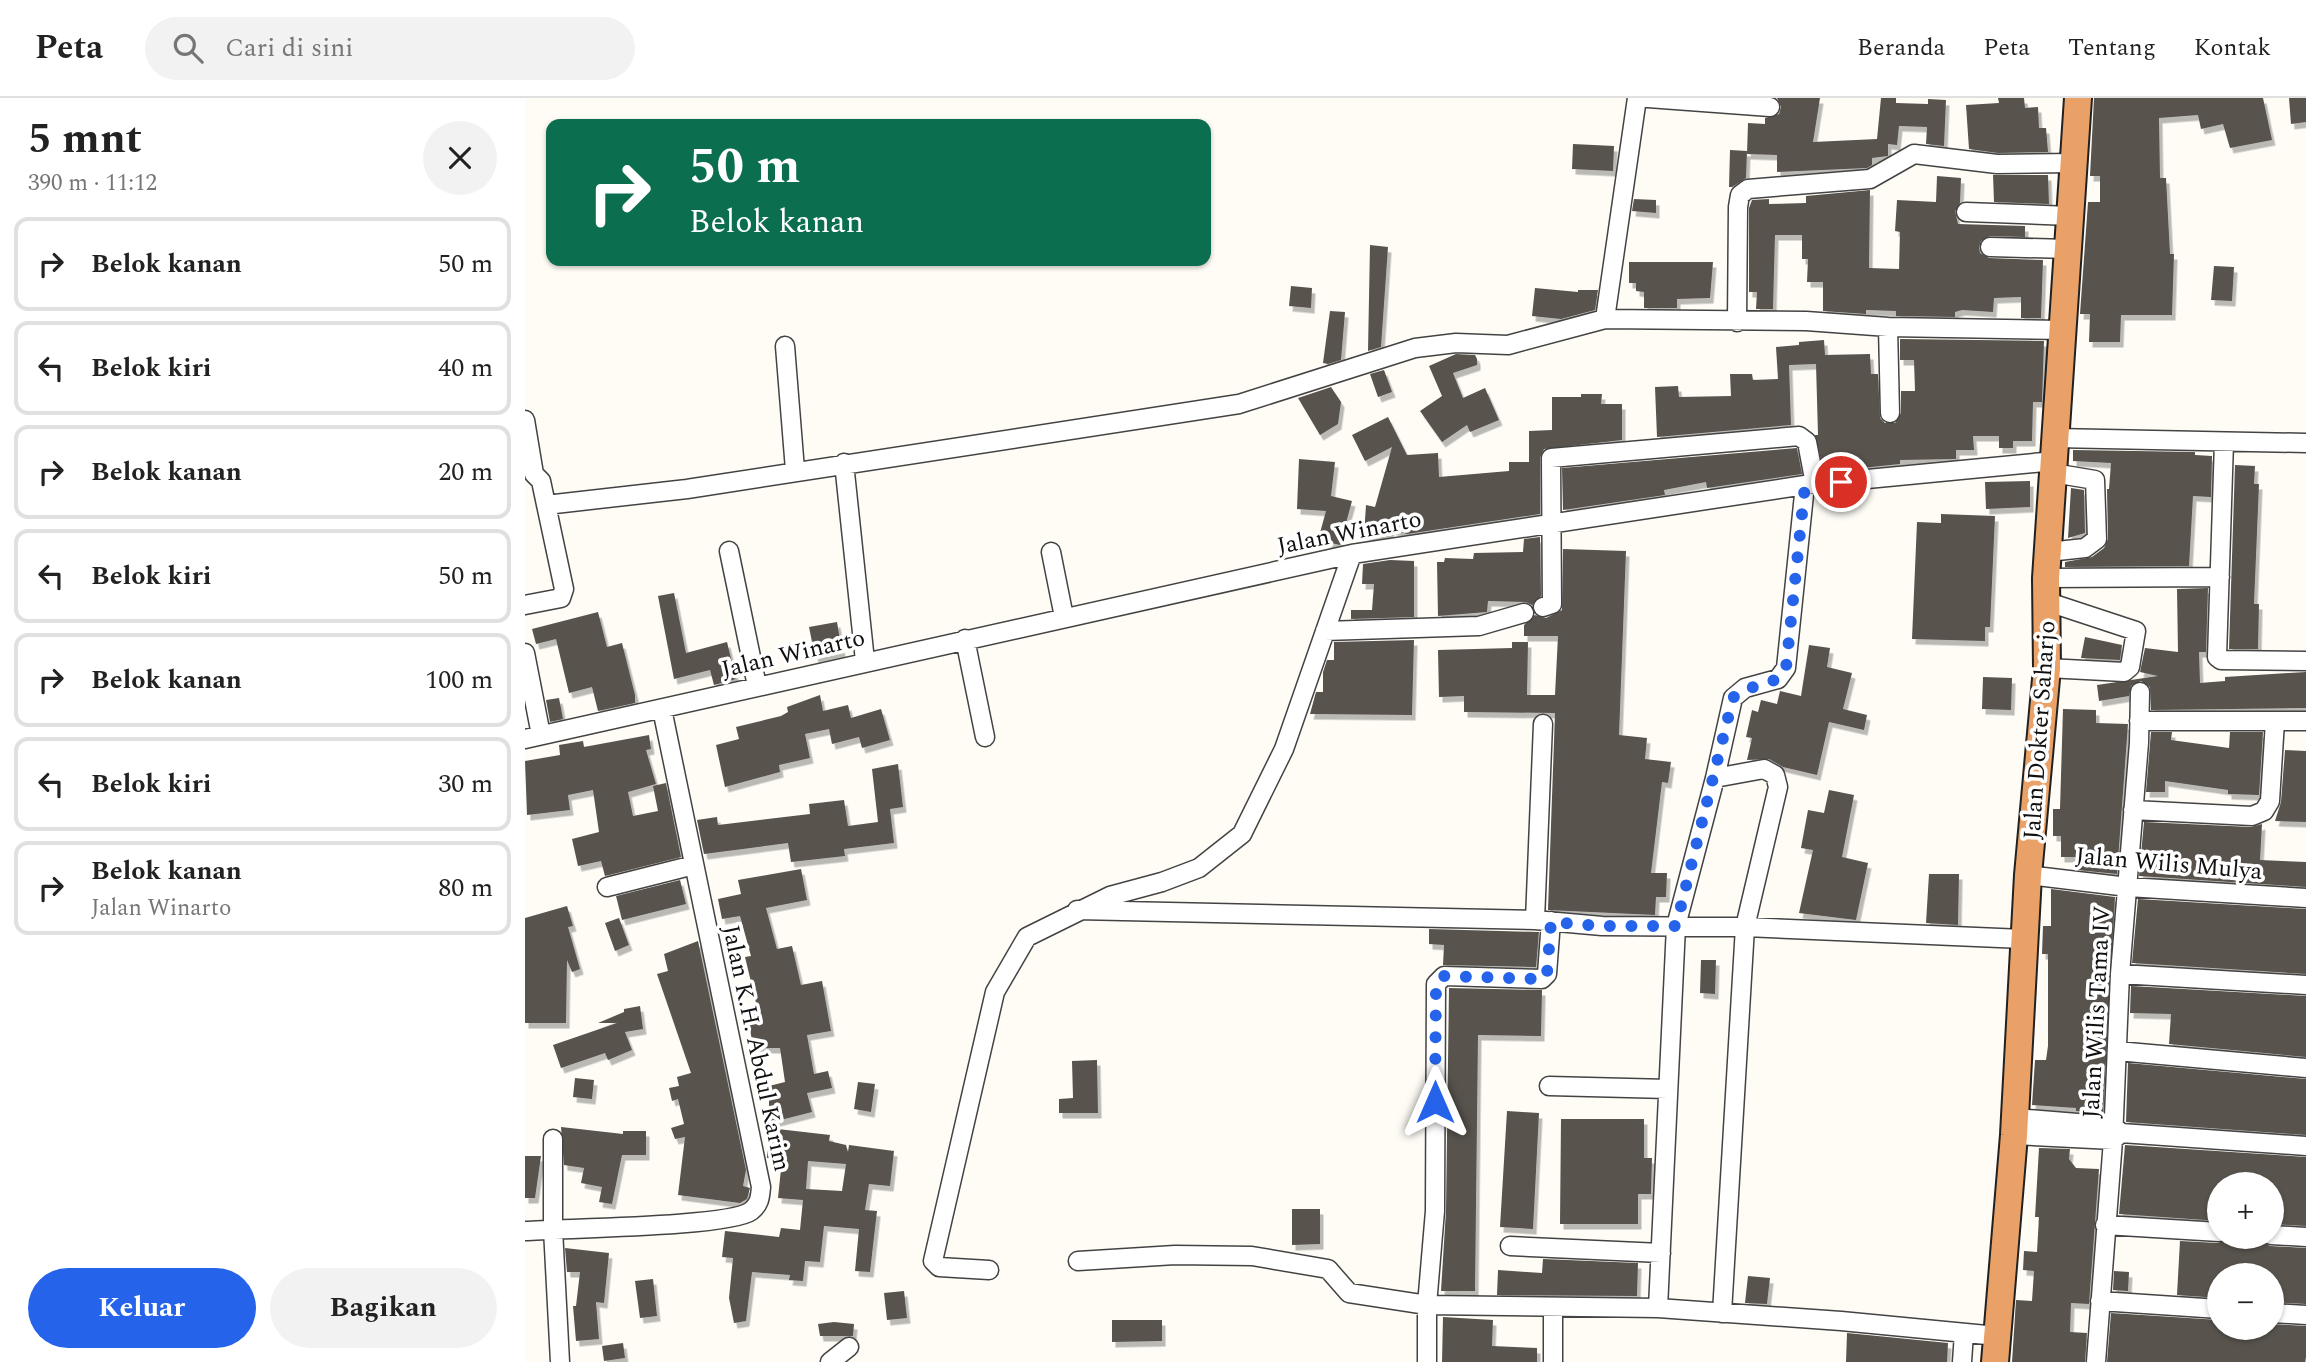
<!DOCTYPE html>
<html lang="id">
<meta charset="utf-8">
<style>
:root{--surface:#fff;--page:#f2f2f2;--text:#222;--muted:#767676;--line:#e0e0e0;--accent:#2563eb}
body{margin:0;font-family:Spectral,serif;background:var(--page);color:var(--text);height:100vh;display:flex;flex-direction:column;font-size:26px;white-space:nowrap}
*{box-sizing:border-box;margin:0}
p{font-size:23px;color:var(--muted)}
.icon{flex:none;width:38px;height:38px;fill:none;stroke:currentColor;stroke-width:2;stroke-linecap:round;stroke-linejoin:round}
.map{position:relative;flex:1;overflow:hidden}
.details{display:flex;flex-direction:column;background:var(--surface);width:525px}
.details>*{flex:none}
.hud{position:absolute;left:21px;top:21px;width:665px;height:147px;border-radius:14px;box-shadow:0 2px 5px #0004;background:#0b6e4f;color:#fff;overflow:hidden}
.fabs{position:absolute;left:1682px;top:1074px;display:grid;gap:14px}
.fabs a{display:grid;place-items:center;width:77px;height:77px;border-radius:50%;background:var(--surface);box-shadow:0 2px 5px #0004;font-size:35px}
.pin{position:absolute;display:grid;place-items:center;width:60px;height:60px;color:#fff;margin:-30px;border:4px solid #fff;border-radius:50%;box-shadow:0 2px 7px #0007}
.me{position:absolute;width:77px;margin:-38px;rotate:0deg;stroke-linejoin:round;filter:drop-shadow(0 0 5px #0008)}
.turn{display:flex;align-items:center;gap:24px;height:147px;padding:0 28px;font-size:32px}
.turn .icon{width:91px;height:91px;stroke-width:2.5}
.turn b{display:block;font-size:49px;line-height:60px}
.round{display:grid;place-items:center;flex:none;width:74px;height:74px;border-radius:37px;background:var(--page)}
.overview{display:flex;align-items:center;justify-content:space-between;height:119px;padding:0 28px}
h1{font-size:42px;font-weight:700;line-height:52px}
.button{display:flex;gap:14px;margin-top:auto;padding:14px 28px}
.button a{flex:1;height:80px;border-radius:42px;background:var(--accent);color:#fff;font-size:28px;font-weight:700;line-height:80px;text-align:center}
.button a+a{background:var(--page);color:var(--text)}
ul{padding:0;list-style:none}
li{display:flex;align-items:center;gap:21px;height:94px;margin:0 14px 10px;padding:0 14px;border:4px solid var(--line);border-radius:14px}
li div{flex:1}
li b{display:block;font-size:26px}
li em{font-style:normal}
header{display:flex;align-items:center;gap:42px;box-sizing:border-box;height:98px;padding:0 35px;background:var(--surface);border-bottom:2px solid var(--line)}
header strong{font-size:33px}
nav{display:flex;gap:38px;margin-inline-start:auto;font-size:24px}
.search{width:490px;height:63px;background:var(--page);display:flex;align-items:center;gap:18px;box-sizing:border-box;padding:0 24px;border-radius:38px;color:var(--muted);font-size:26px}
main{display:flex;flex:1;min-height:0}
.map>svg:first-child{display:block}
</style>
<header>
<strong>Peta</strong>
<div class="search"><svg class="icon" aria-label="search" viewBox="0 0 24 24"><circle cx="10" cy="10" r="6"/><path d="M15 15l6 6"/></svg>Cari di sini</div>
<nav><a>Beranda</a><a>Peta</a><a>Tentang</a><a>Kontak</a></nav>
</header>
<main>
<section class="details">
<div class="overview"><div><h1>5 mnt</h1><p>390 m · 11:12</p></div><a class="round"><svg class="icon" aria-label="close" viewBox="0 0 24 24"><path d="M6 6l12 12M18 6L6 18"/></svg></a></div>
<ul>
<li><svg class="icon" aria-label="right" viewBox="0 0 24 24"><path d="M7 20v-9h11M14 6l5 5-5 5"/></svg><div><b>Belok kanan</b></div><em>50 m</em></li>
<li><svg class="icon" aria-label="left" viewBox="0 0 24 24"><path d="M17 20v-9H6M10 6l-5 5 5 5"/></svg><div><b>Belok kiri</b></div><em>40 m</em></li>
<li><svg class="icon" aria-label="right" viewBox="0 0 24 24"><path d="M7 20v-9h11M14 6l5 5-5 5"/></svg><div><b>Belok kanan</b></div><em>20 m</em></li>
<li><svg class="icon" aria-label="left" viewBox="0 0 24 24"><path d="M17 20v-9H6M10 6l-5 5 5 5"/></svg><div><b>Belok kiri</b></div><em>50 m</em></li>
<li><svg class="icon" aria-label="right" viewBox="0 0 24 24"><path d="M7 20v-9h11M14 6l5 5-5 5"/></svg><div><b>Belok kanan</b></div><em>100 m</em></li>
<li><svg class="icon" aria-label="left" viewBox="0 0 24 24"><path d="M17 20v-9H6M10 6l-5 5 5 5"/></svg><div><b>Belok kiri</b></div><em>30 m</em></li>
<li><svg class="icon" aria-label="right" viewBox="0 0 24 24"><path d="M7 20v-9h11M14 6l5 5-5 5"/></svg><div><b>Belok kanan</b><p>Jalan Winarto</p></div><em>80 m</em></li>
</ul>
<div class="button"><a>Keluar</a><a>Bagikan</a></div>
</section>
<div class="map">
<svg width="1781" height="1264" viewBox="0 0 1781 1264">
<defs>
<filter id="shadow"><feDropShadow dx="3.5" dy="5.5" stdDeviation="0" flood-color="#0004"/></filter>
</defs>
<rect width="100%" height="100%" fill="#fefcf5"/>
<path fill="#58524e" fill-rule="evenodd" filter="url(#shadow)" d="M1252,0H1295L1288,44L1352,41L1356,0H1371V5L1403,6V1L1421,2L1419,48L1401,46L1402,29L1374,28L1372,47L1363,46V58L1347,60V67L1342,70L1252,74V57L1222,56L1223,25L1240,26V20L1254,16L1256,9Z
M1473,0H1499L1500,10L1513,9L1514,30H1521L1523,54L1473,55L1444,51L1441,7L1474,5Z
M1569,0H1738L1747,42L1705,50L1698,26L1676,31L1673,17L1634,20L1635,80H1641L1645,156H1649L1647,217H1596L1595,244H1564L1565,216H1555L1563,104H1575V78H1565Z
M1764,0H1781V24L1766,26Z
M1048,46L1089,48L1088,73L1047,71Z
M1205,52L1222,53L1221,80L1207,89H1204Z
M1468,77H1523L1524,106L1469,104Z
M1412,78L1436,80L1435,105L1430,113L1433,126L1500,128V139L1465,138L1456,143L1454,149L1455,155L1464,160L1518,162L1516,220H1496V199L1469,200L1468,214L1437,212L1430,214V219L1371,218V213L1341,212V216L1298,213V184H1282L1283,161H1277V137H1250L1248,211H1231L1232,194H1224V110L1227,102L1244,101V106L1281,105V98L1345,92L1344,170L1374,171L1375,134L1370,133L1372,102L1411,104Z
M1109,101L1131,102V115L1107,113Z
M845,147L863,149L856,249L843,253Z
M1104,164H1188L1185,200L1152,201V210H1119V194L1111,193V185H1104Z
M1689,168L1709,169L1707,203L1686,202Z
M766,188L787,190L786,210L764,208Z
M1010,190L1053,194V192H1073L1070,212L1036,221L1007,218Z
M805,213L820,214L816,262L803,266L798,265Z
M1375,241L1519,243L1517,304H1508L1507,343H1488V350H1474V338H1448L1449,352H1431V361L1375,362V366L1299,374L1290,337H1293L1291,266L1264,267L1266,327L1132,339L1130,289L1153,288L1154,299L1206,298L1205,276H1227L1228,282L1253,281L1251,249L1274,247V244L1299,242L1300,257L1345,256L1346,276H1353L1355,320L1360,325H1370L1376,315V293H1390L1389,262H1375Z
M931,256L950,257L952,261V267L928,275L938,300L960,290L974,322L945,334L942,327L917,344L895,313L917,298L904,268Z
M859,272L867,294L853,299L845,276Z
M806,289L816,304L813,326L795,337L773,300Z
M1056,296H1077L1076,306H1097V342L1019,351L1015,360V416L882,436L866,431L864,438L839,437L841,407L850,409L867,349L840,363L827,337L863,319L882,357L913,355L914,379L984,373V364H1004V333L1027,332V299H1056Z
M1272,350L1277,376L1182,390L1181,384L1139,392L1140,397L1038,412L1037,370Z
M1548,352L1670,354V357L1687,358L1686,399L1668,398L1664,468L1540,469V464L1567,459L1579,450L1583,441L1582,391H1584L1586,365L1548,363Z
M774,361L810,364L806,398L827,403L815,447L793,442L801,413L772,411Z
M1710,367L1730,368L1729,386H1734L1729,506H1734L1733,551H1704Z
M1505,383V409L1461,411L1460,384Z
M1546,390L1559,392L1560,435L1543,440Z
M1416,416L1470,418L1465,529H1460V543L1387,541L1392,424L1416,425Z
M1015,439L1016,498L1007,507L1001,504L963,503L962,514L913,518L912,464H919L920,460L948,461L949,455L998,454L999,441Z
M1038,451L1101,453L1094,637L1122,640L1120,661L1146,664L1143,685L1137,684L1126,775H1142L1141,799H1131L1130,817L1023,812L1030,615L939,614V598L914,599L913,552L987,550V544H1003L1002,597H1030L1033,538H999V527L1010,517L1021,520L1037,512Z
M865,462L889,463V519L826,521V512H847L849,486H837L838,466Z
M1683,490L1681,554H1674L1675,585L1700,583V579L1781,574V610L1626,612L1625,589L1616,583L1606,588L1604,598L1574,603L1572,587L1633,578L1615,574L1620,550L1653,554L1652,491Z
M149,495L161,555L202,544L211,581L189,587L185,572L149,581L133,498Z
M73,514L82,549L97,545L110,597V605L73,613L67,589L44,595L31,541L11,546L7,531Z
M312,524L317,554L290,559L284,529Z
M1560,539L1597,547L1595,562L1556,560Z
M889,542L887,617L785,616L791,594H798V574L802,562H809V544Z
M1284,547L1305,550L1302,569L1327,575L1318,611L1342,617L1339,632L1304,624L1292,677L1258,669L1244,661L1222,662L1227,640L1221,639L1227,612L1233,614L1236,602L1252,606L1255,593L1276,598Z
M1458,579L1487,580L1486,612L1457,611Z
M295,597L298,613L323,607L326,620L356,611L365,642L337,650L334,639L307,646L304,631L280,636L285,660L254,667L255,674L200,689L191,647L214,641L211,629L256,618L263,614L262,609Z
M34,600L38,621L25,624L21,602Z
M1538,611L1571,612V625L1603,626L1592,776L1553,772L1554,759H1536V738H1528V711H1535Z
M1626,634H1647L1646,642L1704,650L1705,634H1738L1734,697L1703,696V692L1640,683V694H1621Z
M124,637L126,651L121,652L131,686L103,694L108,718L133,713L128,688L141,685L156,759L80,778L76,763L53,768L47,741L74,734L68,692L43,697L45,712L2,717L0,663L35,657L34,647L58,643L59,649Z
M1760,652L1781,653V724L1750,723L1756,704Z
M373,666L378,709L365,711L369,745L319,751L320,758L266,764L263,745L179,756L172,722L192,719L193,727L285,716L284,706L319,702L323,728L353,724L347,671Z
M1304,692L1329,697L1317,759L1343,765L1331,822L1274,815L1288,752L1276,750L1283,712L1299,715Z
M1619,724L1726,729L1737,726L1735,762L1781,764V789L1614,778Z
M276,771L282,802L241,810L252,851L267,848L276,887L297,883L306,933L282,937L289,976L303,973L307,990L282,995L287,1014L244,1025V988L260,984L255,950H228L223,917L232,915V909L220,859L226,858L215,818L197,821L193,801L216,796L213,782Z
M1404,776H1434L1433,827L1401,825Z
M155,782L161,806L97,822L91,798Z
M1526,791L1590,799L1578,1016L1551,1013V1010L1507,1007L1510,962H1521L1523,948V856H1517L1518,828H1526Z
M1613,801L1781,811V876L1607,865Z
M42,808L48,828L43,829L55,871L47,874L42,862L41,925H0V820Z
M94,820L104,847L90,853L80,825Z
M904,831L1014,834L1011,869L918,867L919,847L904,846Z
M173,843L221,1072L218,1088L225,1090L222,1101L215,1105L153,1097L160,1039L150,1041L146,1030L159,1026L153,1001L147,1003L144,990L154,988L152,979L166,975L132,876L143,873L139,856Z
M1176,862H1191L1190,896L1175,895Z
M1606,888L1781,898V959L1644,946L1646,916L1605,915Z
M924,890L1017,892L1016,938L953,937L950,1193H916L921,1113Z
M115,908L118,931L100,934L107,952L83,962L80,955L36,970L28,947L92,925H73L99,914V911Z
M572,962L573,1015H534V1001L548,1000L547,963Z
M1603,965L1781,981V1037L1601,1024Z
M50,980L69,982L67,1001L48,999Z
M333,984L350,986L346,1014L329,1011Z
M982,1013L1014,1015L1008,1131L975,1129Z
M1036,1021H1119V1060H1127L1126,1096H1113V1126H1035Z
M36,1029L98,1036V1033H121V1057H97L87,1106L74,1104L77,1089L56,1085L59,1070L39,1067Z
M244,1030L305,1037L304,1043L321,1047L323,1054L324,1047L369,1053L365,1088L344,1086L340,1112L352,1113L345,1174L330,1173L334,1131L299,1128L295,1164L280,1163L278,1183L264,1182L265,1177L227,1174L221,1223L209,1225L204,1200L208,1160L197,1159L200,1133L254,1139L256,1130L275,1132L278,1102L253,1100L257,1061L242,1060ZM283,1063L321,1066L317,1093L281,1091Z
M1600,1047L1781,1059V1128L1746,1126V1087H1694V1123L1594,1116Z
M1514,1050L1545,1051L1544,1061L1551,1070L1574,1071L1564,1206L1546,1205L1545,1234L1562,1235L1560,1264H1487L1491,1202L1507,1203L1509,1173L1498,1172L1499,1153L1512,1154L1514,1119H1510Z
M0,1058H16L10,1100H0Z
M767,1111H795V1146L767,1147Z
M1704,1140L1736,1142L1745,1148L1781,1150V1206L1746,1204V1178H1694V1200L1652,1197L1655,1143L1693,1145Z
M40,1150L84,1155L79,1205L71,1204L74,1241L51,1243L48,1208H51L55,1174H42Z
M1018,1161L1113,1165L1112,1198L972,1197L973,1172L1017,1175Z
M1589,1173L1604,1174L1603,1193L1588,1192Z
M1223,1178L1245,1180L1242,1206L1220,1205Z
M128,1181L132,1218L115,1220L110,1183Z
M379,1193L382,1220L362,1222L359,1195Z
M1586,1215L1694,1222V1230H1746V1226L1781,1228V1259L1780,1264H1582Z
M918,1219L968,1222L967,1248L1012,1250V1264H917Z
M587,1222H637V1243L587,1244Z
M309,1224L329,1226L328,1238H295L293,1226Z
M1322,1235L1423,1245L1422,1264H1321Z
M98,1245L100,1260L79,1263L77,1248Z"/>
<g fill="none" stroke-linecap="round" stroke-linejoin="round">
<defs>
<path id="minor" d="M1123,0L1245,9
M1441,114L1545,118
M1465,149L1543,151
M1080,221L1112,0
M1212,224L1213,109L1215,97L1223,91L1345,81L1389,56L1472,66L1549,65
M1363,229L1365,315
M260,248L270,372
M0,322L9,376L16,383L39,491L36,500L0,507
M1530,340L1781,345
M1699,344L1692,559L1696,562L1781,563
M319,365L340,563
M21,407L162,391L714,306L890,250L931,245L983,247L1080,221L1281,223L1363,229L1537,232
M204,453L232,588
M526,454L539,519
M1523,454L1560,450L1572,441L1570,382L1528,375
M1521,480L1695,479
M1018,509L1027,506L1026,360L1274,338L1282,344L1290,386
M800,533L954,528L999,515
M440,541L460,639
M0,555L16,637
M1522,570L1599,574L1605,569L1611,533L1523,504
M1614,623H1781
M0,641L827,456L1280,387L1529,363
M1190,680L1239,671L1250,677L1253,689L1220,829L1197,1215
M1608,712L1727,718L1739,713L1745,703L1750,623
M1503,777L1603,789L1781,800
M82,789L169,767
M552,812L1010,822L1077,828L1220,829L1498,841
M1010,822L1018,626
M1595,876L1781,887
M1592,953L1781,970
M1024,988L1143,991
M1490,1020L1589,1028L1596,1035L1781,1048
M1489,1037L1588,1042L1596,1035
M28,1041V1131L35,1264
M1580,1127L1694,1134
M0,1133C38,1130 205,1129 226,1113C235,1106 235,1099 236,1089L137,611
M1746,1137L1781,1139
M985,1148L1136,1155
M553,1163L650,1157L727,1158L803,1171L824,1195L902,1207L1133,1210L1316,1223L1472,1238
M464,1172L414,1169L408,1163L470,894L502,839L585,798L637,784L674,770L717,736L759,651L827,456
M1575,1203L1694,1211
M1133,1210L1151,828L1190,680L1208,600L1220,590L1253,581L1261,570L1280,387
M1746,1215L1781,1217
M305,1264L324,1249
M902,1264V1207L910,1113L911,886L919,878L1017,881L1022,876L1026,823
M1028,1264V1210
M1437,1264L1439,1235
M1571,1264L1588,1042L1595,876L1614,645L1615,594"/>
<path id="highway" d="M1470,1264L1489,1037L1503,777L1522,570L1521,480L1553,0"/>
</defs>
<use href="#minor" stroke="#434343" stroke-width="21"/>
<use href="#highway" stroke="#212121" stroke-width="30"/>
<use href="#minor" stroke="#fff" stroke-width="18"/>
<use href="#highway" stroke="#e9a168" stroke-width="26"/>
</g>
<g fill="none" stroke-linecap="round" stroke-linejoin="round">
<path stroke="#2563eb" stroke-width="12" stroke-dasharray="0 21.6" d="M910,1004L911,886L919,878L1017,881L1022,876L1026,824L1077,828H1151L1208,600C1222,584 1254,590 1261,570L1280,387L1316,384"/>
</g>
<g text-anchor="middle" stroke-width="7" stroke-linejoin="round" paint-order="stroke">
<g font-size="24" fill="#101010" stroke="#fff">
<text transform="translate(824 434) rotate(-11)" y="8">Jalan Winarto</text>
<text transform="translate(268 555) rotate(-13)" y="8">Jalan Winarto</text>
<text transform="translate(1514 632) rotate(-86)" y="8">Jalan Dokter Saharjo</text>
<text transform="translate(1644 765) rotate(5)" y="8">Jalan Wilis Mulya</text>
<text transform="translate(1571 914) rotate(-87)" y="8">Jalan Wilis Tama IV</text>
<text transform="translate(232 950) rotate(78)" y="8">Jalan K.H. Abdul Karim</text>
</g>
</g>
</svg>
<div class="fabs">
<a>+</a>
<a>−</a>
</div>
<div class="pin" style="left:1316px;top:384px;background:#d93025"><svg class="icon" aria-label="arrive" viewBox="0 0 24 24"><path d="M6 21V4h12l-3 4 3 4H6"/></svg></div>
<svg class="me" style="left:910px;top:1004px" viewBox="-20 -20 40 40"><path d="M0-17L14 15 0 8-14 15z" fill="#2563eb" stroke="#fff" stroke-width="4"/></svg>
<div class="hud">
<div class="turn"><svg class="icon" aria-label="right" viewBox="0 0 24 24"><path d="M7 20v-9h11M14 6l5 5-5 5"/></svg><div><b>50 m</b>Belok kanan</div></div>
</div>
</div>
</main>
